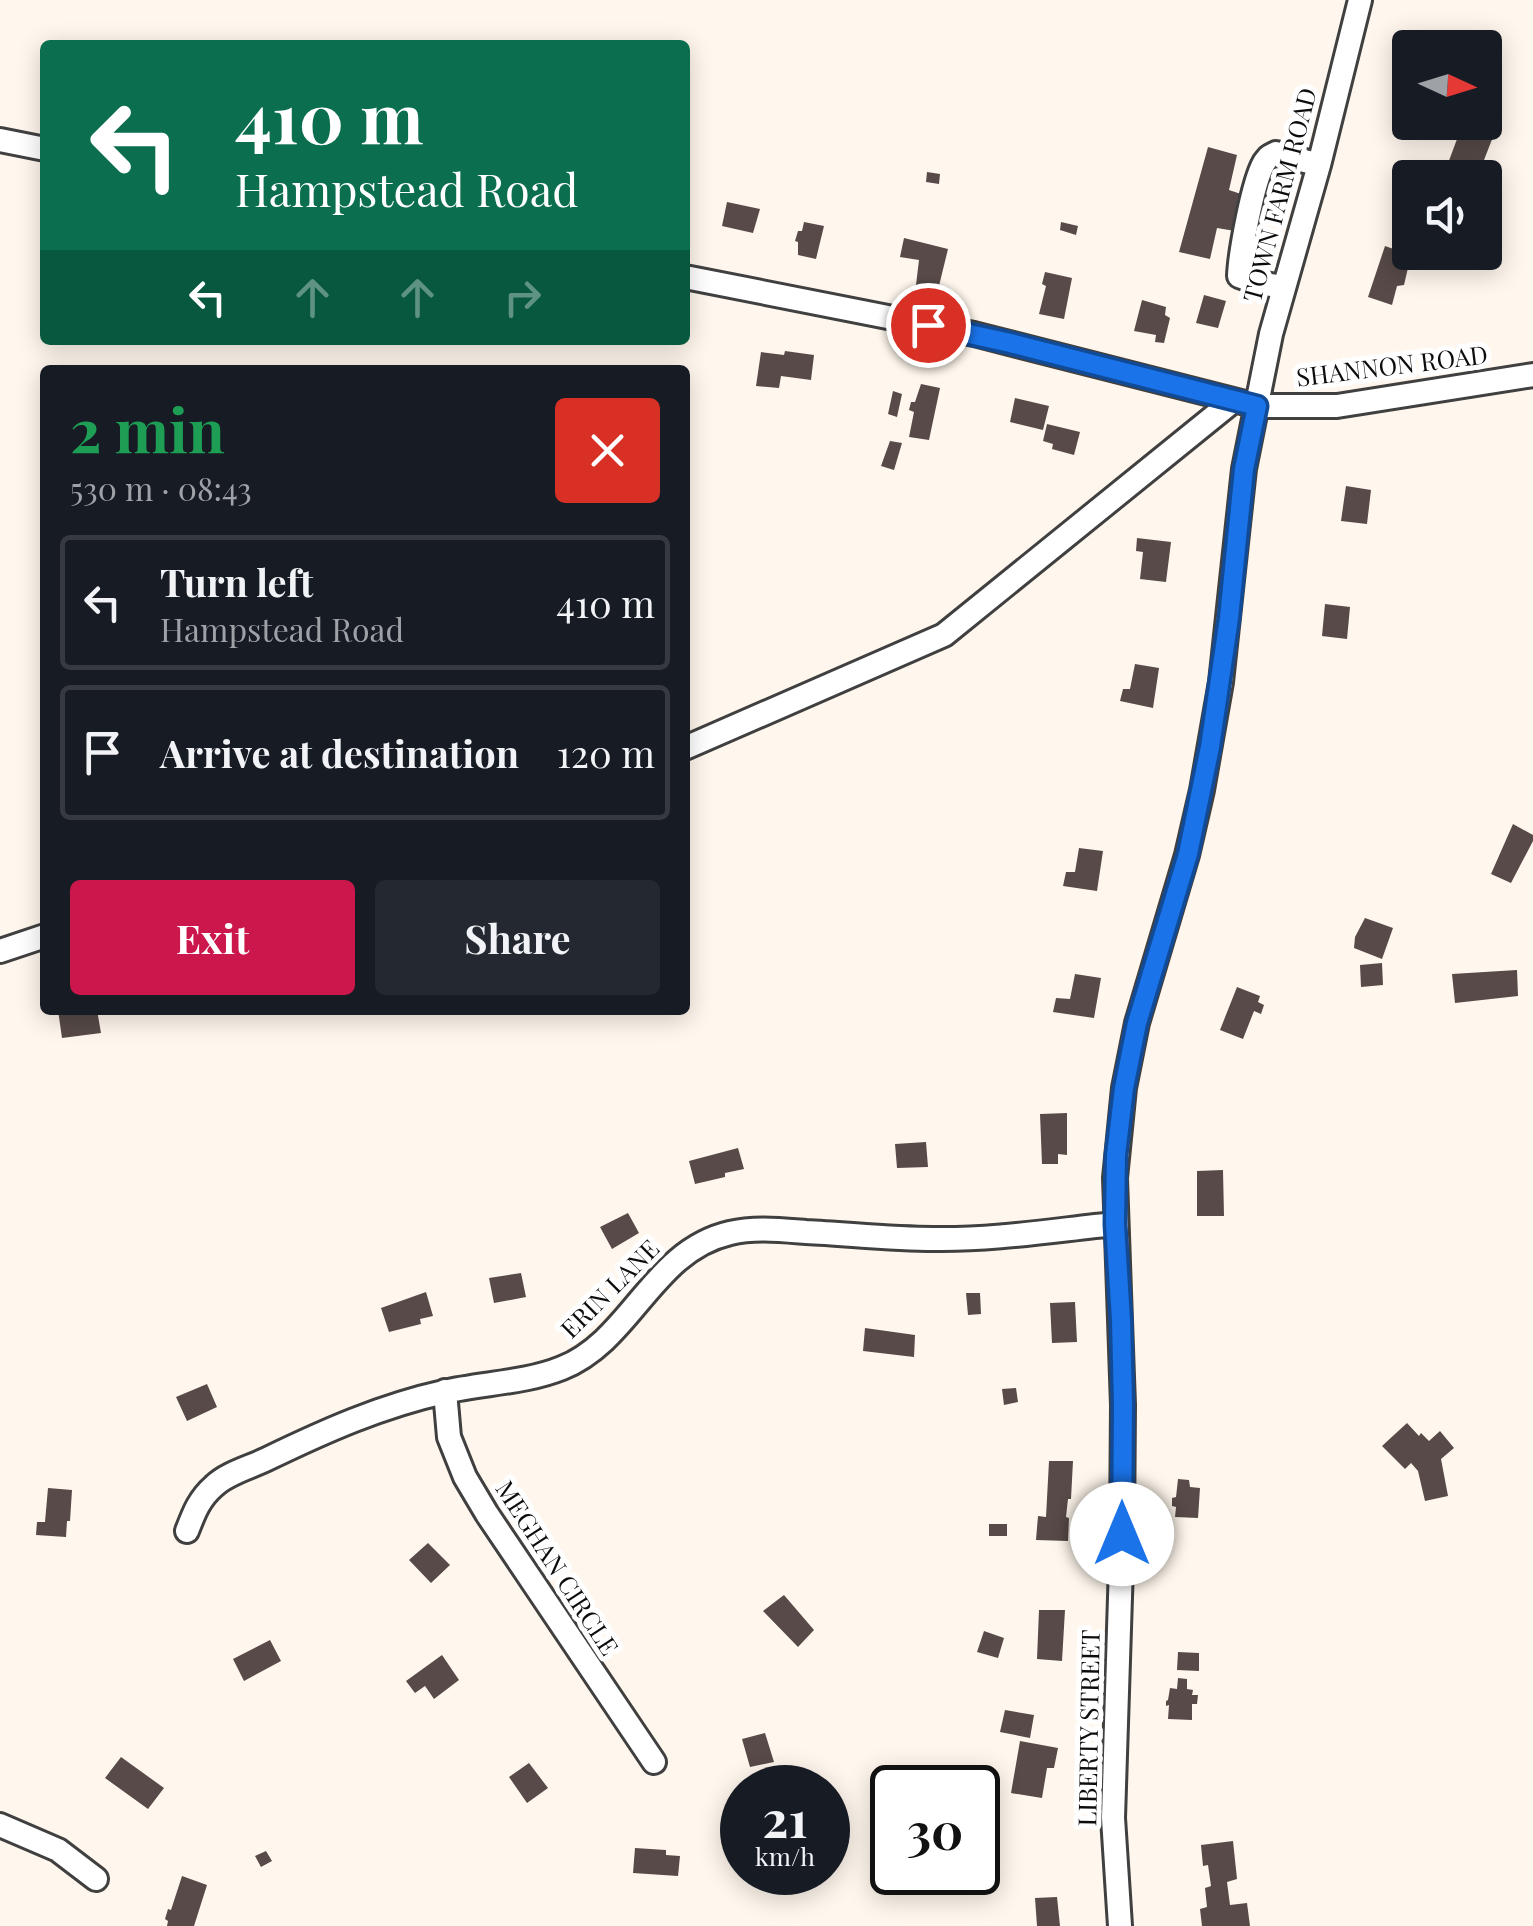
<!DOCTYPE html>
<meta charset="utf-8">
<style>
:root{--surface:#171b24;--page:#242831;--text:#f1f3f6;--muted:#9ea1a6;--line:#363941;--accent:#cb174b}
body{margin:0;font-family:"Playfair Display",serif;background:var(--page);color:var(--text);height:100vh;display:flex;flex-direction:column;font-size:38px;white-space:nowrap}
*{box-sizing:border-box;margin:0}
p{font-size:32px;color:var(--muted)}
.icon{flex:none;width:55px;height:55px;fill:none;stroke:currentColor;stroke-width:2;stroke-linecap:round;stroke-linejoin:round}
.map{position:relative;flex:1;overflow:hidden}
.side{position:absolute;left:40px;top:365px;width:650px;height:650px;display:flex;flex-direction:column;background:var(--surface);border-radius:10px;box-shadow:0 5px 25px #0003}
.side>*{flex:none}
.top-card{position:absolute;left:40px;top:40px;width:650px;height:305px;border-radius:10px;box-shadow:0 5px 25px #0003;background:#0b6e4f;color:#fff;overflow:hidden}
.needle{width:65px;rotate:94deg}
.controls{position:absolute;left:1392px;top:30px;display:grid;gap:20px}
.controls a{display:grid;place-items:center;width:110px;height:110px;border-radius:10px;background:var(--surface);box-shadow:0 5px 25px #0003;font-size:50px}
.speed{position:absolute;left:720px;top:1765px;display:flex;gap:20px;font-size:50px;font-weight:700;text-align:center}
.speed>*{display:grid;place-content:center;width:130px;height:130px;border-radius:50%;background:var(--surface);box-shadow:0 5px 25px #0003;line-height:1}
.speed small{font-size:25px;font-weight:400}
.speed .limit{border:5px solid #111;border-radius:15px;background:#fff;color:#111}
.pin{position:absolute;display:grid;place-items:center;width:85px;height:85px;color:#fff;margin:-42px;border:5px solid #fff;border-radius:50%;box-shadow:0 2px 10px #0007}
.me{position:absolute;width:110px;margin:-55px;rotate:0deg;stroke-linejoin:round;filter:drop-shadow(0 0 8px #0008)}
.turn{display:flex;align-items:center;gap:35px;height:210px;padding:0 30px;font-size:45px}
.turn .icon{width:130px;height:130px;stroke-width:2.5}
.turn b{display:block;font-size:70px;line-height:85px}
.lanes{display:flex;align-items:center;height:95px;padding:0 30px;background:#0003;justify-content:center;gap:50px;direction:ltr}
.lanes .off{opacity:.35}
.round{display:grid;place-items:center;flex:none;width:105px;height:105px;border-radius:10px;background:var(--page)}
.head{display:flex;align-items:center;justify-content:space-between;height:170px;padding:0 30px}
h1{font-size:60px;font-weight:700;line-height:75px;color:#1e9e55}
.cta{display:flex;gap:20px;margin-top:auto;padding:20px 30px}
.cta a{flex:1;height:115px;border-radius:10px;background:var(--accent);color:#fff;font-size:40px;font-weight:700;line-height:115px;text-align:center}
.cta a+a{background:var(--page);color:var(--text)}
ul{padding:0;list-style:none}
li{display:flex;align-items:center;gap:30px;height:135px;margin:0 20px 15px;padding:0 10px;border:5px solid var(--line);border-radius:10px}
li div{flex:1}
li b{display:block;font-size:38px}
li em{font-style:normal}
.map>svg:first-child{display:block}
</style>
<div class="map">
<svg width="1533" height="1926" viewBox="0 0 1533 1926">
<rect width="100%" height="100%" fill="#fff7ed"/>
<path fill="#574a48" d="M1485,120L1498,124L1477,178H1451L1455,169L1447,166L1460,131L1466,133L1470,122H1485Z
M1208,147L1237,155L1229,190L1244,195L1235,231L1217,228L1210,259L1179,252Z
M927,172L940,174L939,184L926,182Z
M727,202L760,209L753,233L722,226Z
M804,222L824,226L816,259L798,255V242L795,241L798,231H802Z
M1061,222L1078,226L1076,235L1060,230Z
M904,238L948,249L938,290L916,285L919,260L900,257Z
M1385,246L1411,255L1404,285L1397,286L1392,305L1368,297Z
M1045,272L1072,278L1064,319L1039,314L1046,286L1042,284Z
M1204,295L1226,301L1218,328L1196,323Z
M1142,300L1166,307L1165,315L1170,318L1164,343L1155,342L1156,335L1134,331Z
M785,351L814,355L811,380L781,376L779,388L756,386L761,352L784,355Z
M921,384L940,388L929,440L909,437L914,412L909,410L911,402H915Z
M893,391L902,394L897,417L888,414Z
M1015,398L1049,406L1043,430L1010,422Z
M1047,424L1080,432L1074,455L1052,449L1053,444L1043,441Z
M890,441L902,443L894,470L881,466Z
M1346,486L1371,490L1367,524L1341,521Z
M1137,538L1171,542L1166,582L1140,579L1143,552L1136,551Z
M1325,604L1350,607L1347,639L1322,636Z
M1135,664L1159,668L1153,708L1120,701L1123,689H1130Z
M1513,824L1533,835V841L1511,883L1491,874Z
M1079,848L1103,851L1097,891L1063,886L1066,872H1075Z
M1365,918L1393,928L1382,959L1354,948L1355,937Z
M1382,963L1383,985L1361,987L1360,965Z
M1517,970L1518,996L1455,1003L1452,974Z
M1075,974L1101,978L1094,1018L1053,1012L1056,998L1070,999Z
M1237,987L1260,996L1258,1002L1264,1005L1261,1014L1254,1011L1243,1039L1220,1030Z
M58,1010H97L101,1033L62,1038Z
M1067,1113V1155L1058,1154V1164H1042L1040,1114Z
M926,1142L928,1167L897,1168L895,1144Z
M738,1148L744,1169L725,1173V1177L695,1184L689,1161Z
M1223,1170L1224,1216H1197V1171Z
M628,1213L639,1233L612,1249L600,1227Z
M521,1273L526,1297L494,1303L489,1278Z
M426,1292L433,1316L420,1319L421,1324L389,1332L381,1308Z
M966,1293H980L981,1314L968,1315Z
M1075,1302L1077,1342L1052,1343L1050,1303Z
M865,1328L915,1335L914,1357L863,1351Z
M207,1384L217,1407L187,1421L176,1397Z
M1016,1388L1018,1402L1004,1405L1002,1389Z
M1407,1423L1419,1436L1421,1433L1429,1441L1440,1431L1454,1448L1441,1459L1448,1496L1425,1501L1418,1471L1411,1463L1405,1469L1382,1446Z
M1049,1461H1073L1071,1499H1068L1066,1517L1069,1518L1068,1541L1036,1540L1038,1516L1046,1517Z
M1178,1479L1189,1480L1190,1487L1200,1488L1198,1518L1175,1517L1176,1507L1172,1506V1498L1176,1497Z
M48,1488L72,1490L70,1521H67L66,1537L36,1535L37,1522H45Z
M989,1524H1007V1536H989Z
M428,1543L450,1565L431,1583L409,1560Z
M784,1595L814,1630L798,1647L763,1611Z
M1039,1610H1065L1062,1661L1037,1659Z
M984,1631L1004,1638L998,1658L977,1652Z
M270,1640L281,1661L244,1681L233,1659Z
M1178,1652L1199,1653V1671L1177,1670Z
M442,1655L459,1680L434,1699L425,1686L415,1693L406,1681Z
M1178,1678L1187,1679V1689L1193,1690L1192,1695H1198L1197,1704H1192V1720L1168,1719L1169,1705L1166,1706V1701L1168,1700L1170,1688L1177,1689Z
M1005,1710L1034,1715L1030,1738L1000,1732Z
M765,1733L774,1762L750,1767L742,1739Z
M1020,1741L1058,1748L1054,1768H1047L1042,1798L1011,1793Z
M121,1757L164,1788L148,1809L105,1778Z
M529,1763L548,1788L527,1803L509,1777Z
M1233,1841L1237,1879L1227,1882L1230,1905L1247,1903L1250,1926H1202L1200,1909L1207,1907L1205,1888L1211,1886L1208,1865L1203,1866L1201,1845Z
M635,1848L666,1850V1855L680,1856L678,1876L633,1873Z
M266,1851L272,1861L261,1867L255,1856Z
M182,1876L207,1885L194,1926H167L168,1921L165,1919L168,1909L171,1910Z
M1057,1897L1060,1926H1037L1035,1898Z"/>
<g fill="none" stroke-linecap="round" stroke-linejoin="round">
<defs>
<path id="minor" d="M0,140L45,149
M685,277L974,334L1257,406H1337L1533,375
M1283,287L1259,283L1239,276C1240,252 1253,182 1264,163C1269,156 1268,157 1276,153L1319,165
M685,748L944,635L1233,401
M0,951L45,936
M445,1391L449,1437L465,1477L487,1514L654,1762
M187,1531C194,1513 199,1499 214,1486C227,1473 251,1467 267,1459C325,1431 381,1406 444,1392C482,1383 525,1383 562,1368C632,1340 652,1251 730,1233C754,1227 781,1230 806,1232C848,1234 891,1239 934,1239C994,1240 1055,1230 1115,1224
M0,1825L58,1850L96,1879
M1120,1926L1113,1818L1122,1534L1123,1405L1115,1178L1124,1088L1137,1023L1187,855L1202,790L1221,682L1244,469L1271,334L1319,165L1360,0"/>
</defs>
<use href="#minor" stroke="#404040" stroke-width="28"/>
<use href="#minor" stroke="#fff" stroke-width="22"/>
</g>
<g fill="none" stroke-linecap="round" stroke-linejoin="round">
<defs>
<path id="route" d="M928,325L1006,342L1257,406L1244,469L1229,618L1210,747L1188,854L1137,1023L1124,1088L1116,1155L1115,1224L1121,1320L1123,1405L1122,1534"/>
</defs>
<use href="#route" stroke="#114b97" stroke-width="25"/>
<use href="#route" stroke="#1a73e8" stroke-width="18"/>
</g>
<g text-anchor="middle" stroke-width="10" stroke-linejoin="round" paint-order="stroke">
<g font-size="25" fill="#0d0d0d" stroke="#fff">
<text transform="translate(1280 195) rotate(-75)" y="9">TOWN FARM ROAD</text>
<text transform="translate(1392 366) rotate(-7)" y="9">SHANNON ROAD</text>
<text transform="translate(610 1289) rotate(-45)" y="9">ERIN LANE</text>
<text transform="translate(557 1568) rotate(57)" y="9">MEGHAN CIRCLE</text>
<text transform="translate(1089 1728) rotate(-89)" y="9">LIBERTY STREET</text>
</g>
</g>
</svg>
<div class="controls">
<a><svg class="needle" viewBox="-14 -14 28 28"><path d="M0-13l5 13h-10z" fill="#e53935"/><path d="M0 13l5-13h-10z" fill="#9ea1a6"/></svg></a>
<a><svg class="icon" aria-label="sound" viewBox="0 0 24 24"><path d="M4 9h4l5-4v14l-5-4H4zM17 9q2 3 0 6"/></svg></a>
</div>
<div class="speed"><div>21<small>km/h</small></div><div class="limit">30</div></div>
<div class="pin" style="left:928px;top:325px;background:#d93025"><svg class="icon" aria-label="arrive" viewBox="0 0 24 24"><path d="M6 21V4h12l-3 4 3 4H6"/></svg></div>
<svg class="me" style="left:1122px;top:1534px" viewBox="-20 -20 40 40"><circle r="19" fill="#fff"/><path d="M0-13L10 11 0 6-10 11z" fill="#1a73e8"/></svg>
<div class="top-card">
<div class="turn"><svg class="icon" aria-label="left" viewBox="0 0 24 24"><path d="M17 20v-9H6M10 6l-5 5 5 5"/></svg><div><b>410 m</b>Hampstead Road</div></div>
<div class="lanes"><svg class="icon" aria-label="left" viewBox="0 0 24 24"><path d="M17 20v-9H6M10 6l-5 5 5 5"/></svg><svg class="icon off" aria-label="ahead" viewBox="0 0 24 24"><path d="M12 20V5M6 11l6-6 6 6"/></svg><svg class="icon off" aria-label="ahead" viewBox="0 0 24 24"><path d="M12 20V5M6 11l6-6 6 6"/></svg><svg class="icon off" aria-label="right" viewBox="0 0 24 24"><path d="M7 20v-9h11M14 6l5 5-5 5"/></svg></div>
</div>
<section class="side">
<div class="head"><div><h1>2 min</h1><p>530 m · 08:43</p></div><a class="round" style="background:#d93025;color:#fff"><svg class="icon" aria-label="close" viewBox="0 0 24 24"><path d="M6 6l12 12M18 6L6 18"/></svg></a></div>
<ul>
<li><svg class="icon" aria-label="left" viewBox="0 0 24 24"><path d="M17 20v-9H6M10 6l-5 5 5 5"/></svg><div><b>Turn left</b><p>Hampstead Road</p></div><em>410 m</em></li>
<li><svg class="icon" aria-label="arrive" viewBox="0 0 24 24"><path d="M6 21V4h12l-3 4 3 4H6"/></svg><div><b>Arrive at destination</b></div><em>120 m</em></li>
</ul>
<div class="cta"><a>Exit</a><a>Share</a></div>
</section>
</div>
